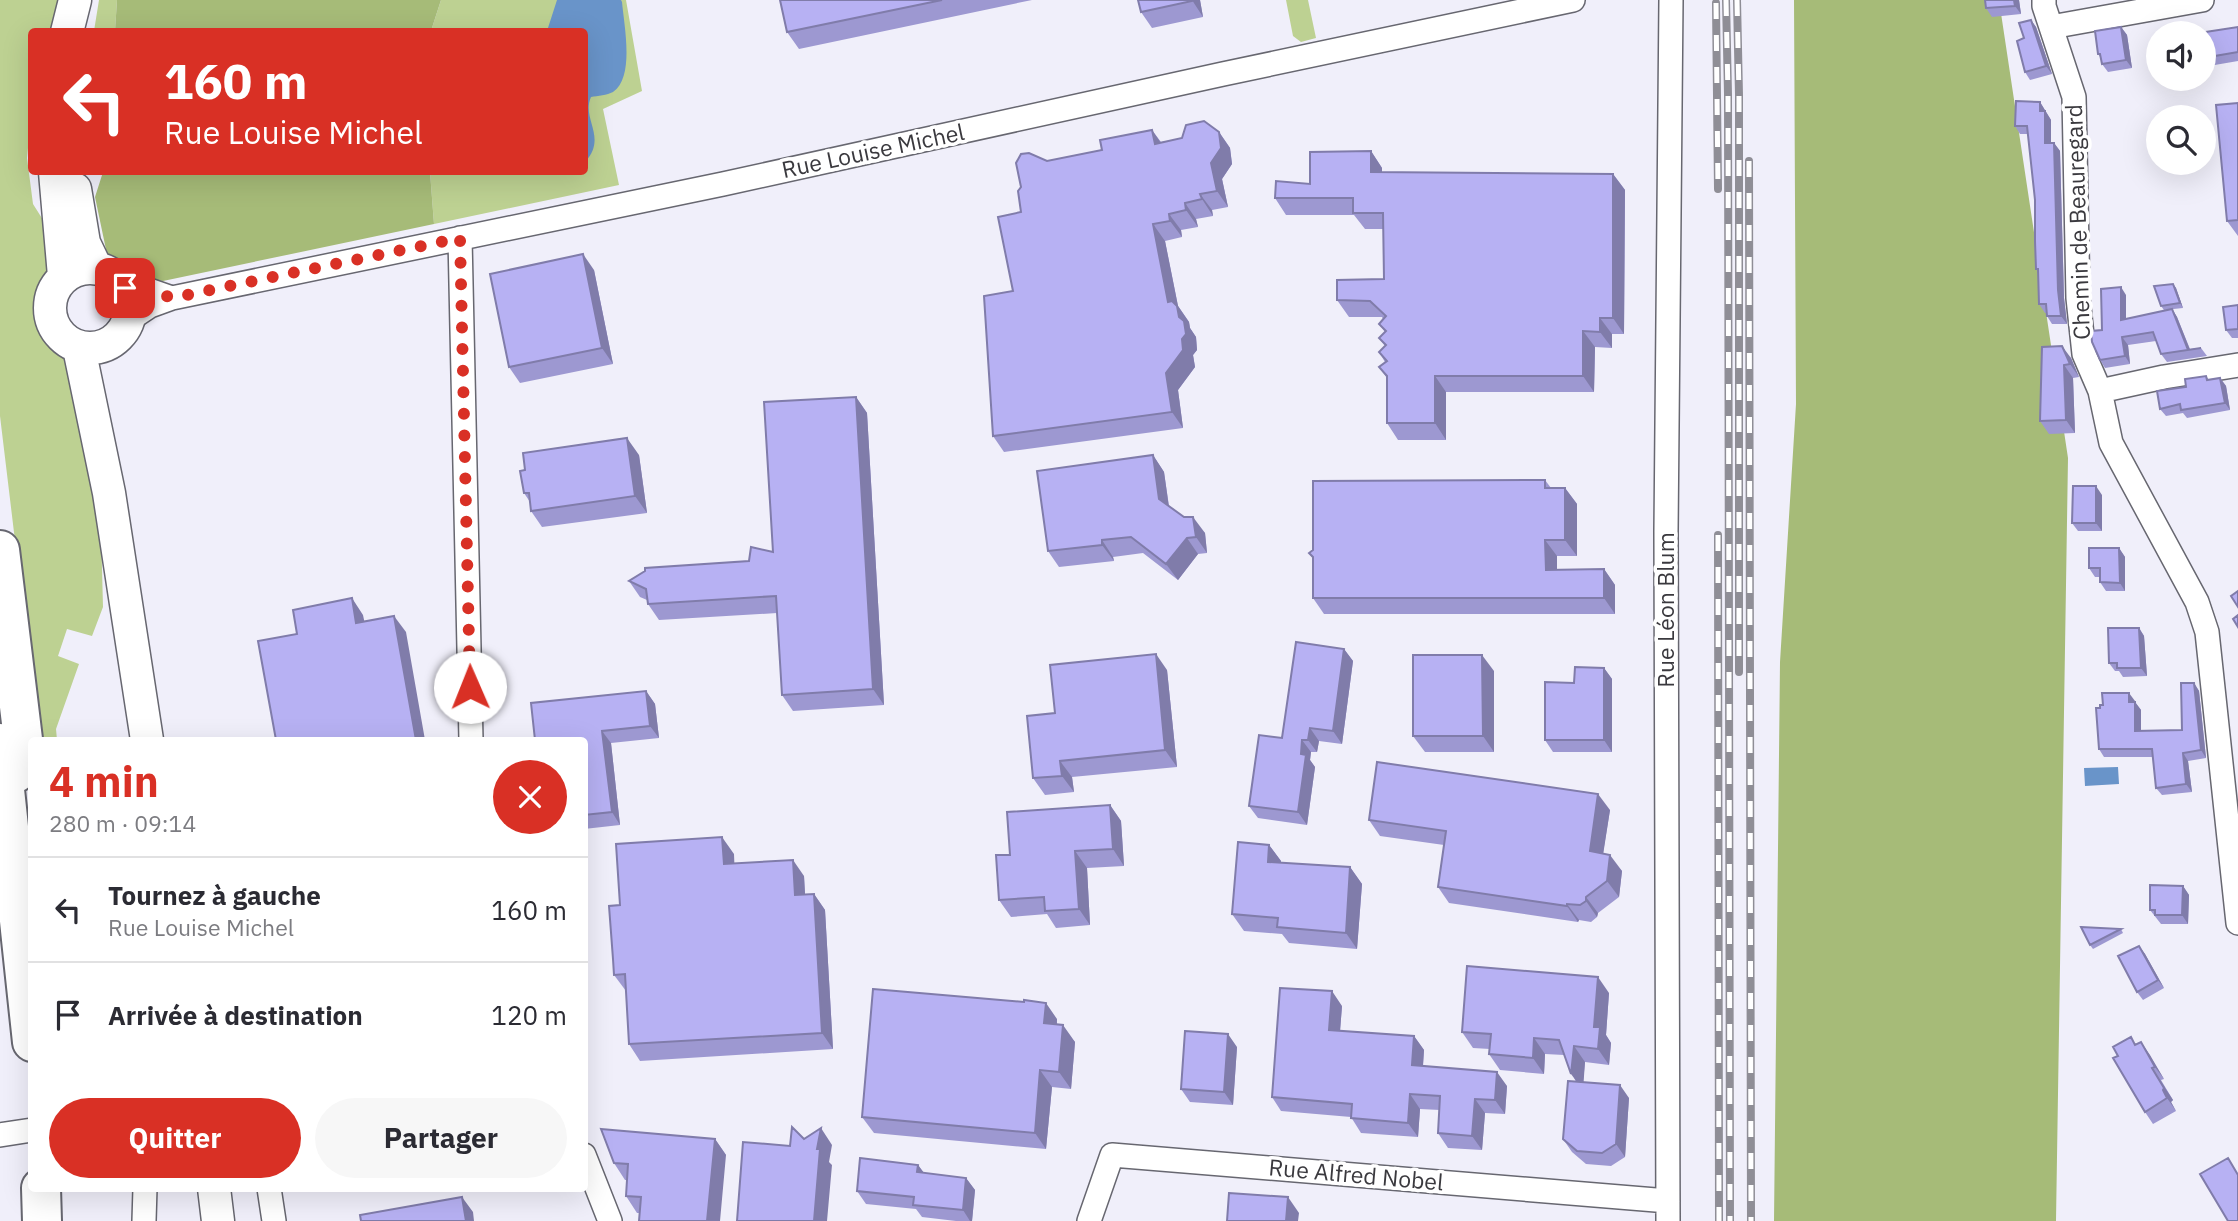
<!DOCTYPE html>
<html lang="fr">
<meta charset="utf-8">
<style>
:root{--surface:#fff;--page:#f7f7f7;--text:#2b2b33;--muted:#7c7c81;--line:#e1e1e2;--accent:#d93025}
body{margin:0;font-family:"IBM Plex Sans",sans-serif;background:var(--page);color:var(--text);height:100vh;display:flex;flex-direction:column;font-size:26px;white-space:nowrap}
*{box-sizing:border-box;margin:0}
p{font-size:23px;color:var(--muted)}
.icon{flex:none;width:38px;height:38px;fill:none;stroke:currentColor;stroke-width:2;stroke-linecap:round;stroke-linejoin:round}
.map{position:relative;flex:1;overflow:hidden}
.drawer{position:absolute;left:28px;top:737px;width:560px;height:455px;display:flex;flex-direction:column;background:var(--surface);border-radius:7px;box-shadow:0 7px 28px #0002}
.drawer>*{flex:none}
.guide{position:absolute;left:28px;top:28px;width:560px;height:147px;border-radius:7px;box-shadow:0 7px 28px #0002;background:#d93025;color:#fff;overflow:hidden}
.controls{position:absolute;left:2146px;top:21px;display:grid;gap:14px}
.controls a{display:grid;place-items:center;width:70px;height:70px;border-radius:50%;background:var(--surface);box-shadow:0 7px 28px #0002;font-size:35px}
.pin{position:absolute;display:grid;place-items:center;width:60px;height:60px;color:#fff;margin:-30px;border-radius:14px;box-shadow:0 4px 10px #0006}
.me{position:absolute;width:77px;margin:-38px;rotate:359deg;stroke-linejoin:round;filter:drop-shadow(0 0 5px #0008)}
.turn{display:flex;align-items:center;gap:24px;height:147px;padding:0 21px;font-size:32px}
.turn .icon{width:91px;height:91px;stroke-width:2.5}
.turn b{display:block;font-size:49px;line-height:60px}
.round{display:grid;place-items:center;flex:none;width:74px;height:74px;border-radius:37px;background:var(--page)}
.summary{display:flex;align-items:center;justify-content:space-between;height:119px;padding:0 21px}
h1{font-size:42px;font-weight:700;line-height:52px;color:var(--accent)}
.action{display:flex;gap:14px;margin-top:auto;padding:14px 21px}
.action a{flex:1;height:80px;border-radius:42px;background:var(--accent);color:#fff;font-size:28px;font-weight:700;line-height:80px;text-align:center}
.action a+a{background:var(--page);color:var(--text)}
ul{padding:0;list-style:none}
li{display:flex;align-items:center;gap:21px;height:105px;padding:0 21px;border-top:2px solid var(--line)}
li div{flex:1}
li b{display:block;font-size:26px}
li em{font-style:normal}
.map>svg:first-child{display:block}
</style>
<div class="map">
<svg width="2238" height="1221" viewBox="0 0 2238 1221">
<rect width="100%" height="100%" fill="#f0effa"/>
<path fill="#bdd192" d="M0,0H61L55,31L32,32V108L27,158L33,204L50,231V271L38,300L41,325L56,345L71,357L101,530L103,607L92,636L67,629L58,656L79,664L56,729L57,740H39L0,416Z
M99,0H117L115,31H94Z
M441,0H626L642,91L603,109L619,185L434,224L430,172H584V32L431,31Z
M1286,0H1308L1316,38L1301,42L1293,36Z"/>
<path fill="#a6bb78" d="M117,0H441L431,31H115Z
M1794,0H1999L2068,458L2056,1221H1774L1780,662L1796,404Z
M103,172H430L434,224L163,281L133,279L108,259L95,197Z"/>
<path fill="#6994c9" d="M557,0H621L622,2C624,25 635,77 613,92C607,95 598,96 591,97C581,119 608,137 585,162L584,32L547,31Z
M2118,767L2119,784L2085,786L2084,768Z"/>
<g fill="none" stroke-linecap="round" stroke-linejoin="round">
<defs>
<path id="minor" d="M2044,0V6L2074,97L2078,298L2084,354L2100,391L2111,443L2197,602L2207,632L2238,923
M2051,27L2202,0
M460,238L471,740
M125,288L152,291L172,298
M129,320L150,306L172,298L723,184L1223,74L1573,0
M2100,391L2164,377L2238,365
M0,1135L32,1130
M584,1155L610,1221
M269,1188L274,1221
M144,1221L145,1188
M1089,1221L1112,1155L1668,1201
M1668,1221L1666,532L1671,0"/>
<path id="secondary" d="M67,32L75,0
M55,172L64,276
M75,189L84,243L96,268
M50 308a40 40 0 1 1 80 0a40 40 0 1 1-80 0Z
M79,348L109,493L147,740
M214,1188L218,1221"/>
<path id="motorway" d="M0,550L26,764L16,773
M0,743L32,1042
M41,1188L42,1221"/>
</defs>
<use href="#minor" stroke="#676770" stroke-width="26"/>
<use href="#secondary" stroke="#676770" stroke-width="35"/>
<use href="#motorway" stroke="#676770" stroke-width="42"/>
<use href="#minor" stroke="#fff" stroke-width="23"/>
<use href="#secondary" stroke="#fff" stroke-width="32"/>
<use href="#motorway" stroke="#fff" stroke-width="38"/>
<defs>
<path id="rail" d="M1726,0L1728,94L1730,1221
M1737,0L1739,95V672
M1716,3L1718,189
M1749,161L1751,1221
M1718,535L1719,1221"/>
</defs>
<use href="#rail" stroke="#8f8e96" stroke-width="8"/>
<use href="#rail" stroke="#fff" stroke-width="5" stroke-dasharray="16" stroke-linecap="butt"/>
</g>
<path fill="#9d98d1" d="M780,0H1032L799,49L787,32Z
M1138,0H1200L1203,17L1152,28L1141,12Z
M1985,0H2019L2021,14L1992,17L1986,8Z
M2031,20L2036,27L2052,74L2030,80L2025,72L2024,38Z
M2121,27L2127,35L2132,68L2108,72L2102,64L2101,58L2098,54Z
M2238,27V61L2203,67V33Z
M2040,102L2051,120V143H2054L2060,151L2064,298L2067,324H2052L2047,316V313H2045L2039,304L2038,272L2036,269L2035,200L2028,134H2020L2015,126Z
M2238,103V236L2227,221Z
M1152,130L1161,142L1219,132L1230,148L1232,164L1222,179L1228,207L1212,210L1213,216L1196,219L1198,227L1181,230L1182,237L1165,241L1178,306L1189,322L1190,328L1196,337L1197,350L1193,355L1195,367L1178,390L1183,428L1004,452L993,436L1013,291L1021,212V187L1047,161L1102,150Z
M1371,151L1382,168V172L1613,174L1625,190L1624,334H1612V348L1595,347L1594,392H1446V440H1398L1387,423V378L1379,367L1385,362L1379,352L1385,346L1379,338L1385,332L1379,324L1383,319L1382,317H1349L1337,300L1384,279L1383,229H1365L1354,215H1286L1275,198L1310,184Z
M594,270L613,364L520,383L509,367Z
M2173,284L2176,288L2183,308L2164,310L2161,306Z
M2126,295V319L2172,309L2177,317L2190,349L2201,348L2207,356L2167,362L2161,354L2156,341L2128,345L2130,364L2105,368L2100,360L2102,330Z
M2238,305V338H2232L2226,330Z
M2042,347L2071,358L2079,377L2073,378L2075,433L2049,434L2040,421Z
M2206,376L2209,380L2220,378L2226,386L2230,410L2187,418L2183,413L2166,416L2160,409L2186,387Z
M856,397L867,413L884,705L793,711L782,695L777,613L659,620L648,604L647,600L640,597L629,581L749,561L773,552Z
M639,455L647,513L542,527L531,511L530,502L524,493Z
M1153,455L1164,472L1169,506L1205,533L1207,553L1198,554L1178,580L1143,553L1113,557L1114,561L1059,567L1048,551Z
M1545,480L1551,488H1565L1577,504V556H1557V570L1604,569L1615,585V614H1324L1313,598V559L1309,553Z
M2102,495V531H2078L2072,523Z
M2119,548L2125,557V591H2106L2100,582V577H2095L2089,568Z
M2139,628L2144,636L2147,676L2123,677L2119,671H2115L2109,663Z
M1344,649L1353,661L1342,744L1319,741L1317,752H1311L1310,760L1315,767L1307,825L1258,818L1249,806L1282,738Z
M1604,668L1612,679V752H1553L1545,740L1574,683Z
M1167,670L1177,767L1072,777L1074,792L1045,795L1033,778L1055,713Z
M1494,671V752H1425L1413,736Z
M2194,683L2199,691L2206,758L2188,761L2192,792L2162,795L2156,788L2153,757H2104L2099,749L2100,708L2103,705L2135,701V702L2141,710V731L2182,730Z
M646,691L655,704L659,738L611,743L620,825L584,829V740Z
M1110,805L1121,821L1124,866L1087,868L1090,925L1056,928L1047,914L1011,917L999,900L1010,855Z
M1610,810L1603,853L1622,871L1619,897L1598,913L1597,917L1591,922L1579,920L1578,922L1449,903L1438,887L1444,845L1380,836L1369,820Z
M1269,845L1281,861V863L1350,867L1362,884L1357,949L1289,943L1282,934L1244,931L1232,914Z
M734,854V863L804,876L805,895L814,894L825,910L833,1049L640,1061L629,1044L626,991L614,975L620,905Z
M2183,886L2189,895L2188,924H2161L2150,910Z
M2121,929L2123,933L2093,949L2090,945Z
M2139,946L2145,954L2164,988L2143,1000L2137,992Z
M1609,993L1606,1035L1611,1043L1609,1065L1585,1062L1583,1082L1629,1098L1625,1157L1611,1166L1586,1164L1572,1152L1563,1139L1576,1082L1564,1055L1545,1054L1544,1074L1500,1070L1489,1054L1490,1049L1473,1048L1462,1032Z
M1342,1006L1340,1031L1414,1036L1424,1050L1423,1066L1507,1086L1505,1114L1485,1113L1482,1150L1448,1148L1438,1133L1440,1110L1420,1109L1418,1137L1361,1133L1351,1117L1281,1111L1272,1097Z
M1057,1019V1024L1075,1042L1071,1089L1052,1087L1046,1149L874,1133L862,1117Z
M2141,1042L2164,1079L2161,1080L2173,1100L2171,1102L2176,1111L2153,1124L2145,1112L2118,1056Z
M1237,1047L1233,1105L1190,1102L1181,1089Z
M715,1139L726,1155L640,1213H637L626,1196L627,1180H625L614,1163Z
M918,1165L924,1173L966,1178L975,1190L972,1221H956L922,1217L916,1209L866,1204L857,1191Z"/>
<path fill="#807caa" d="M1192,0H1200L1203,17Z
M2014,0H2019L2021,14L2015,6Z
M2031,20L2036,27L2052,74L2046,66Z
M2121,27L2127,35L2132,68L2126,60Z
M2040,102L2051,120V151L2045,143L2040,111Z
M1152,130L1163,146L1155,144Z
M1219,132L1230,148L1232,164L1222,179L1228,207L1217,191L1211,163Z
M2054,143L2060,151L2064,298L2067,324L2061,316L2058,290Z
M1371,151L1382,168V189L1371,172Z
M1613,174L1625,190L1624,334L1613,318Z
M1200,194L1212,210L1213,216L1202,199Z
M1185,203L1196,219L1198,227L1186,210Z
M1169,214L1181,230L1182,237L1170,221Z
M1153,224L1165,241L1178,306L1189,322L1190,328L1196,337L1197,350L1193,355L1195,367L1178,390L1183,428L1172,412L1166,373L1168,302Z
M583,254L594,270L613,364L602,348Z
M2173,284L2176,288L2183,308L2180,303Z
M2121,287L2126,295V328L2121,320Z
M2172,309L2177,317L2190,350H2188Z
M1600,318L1612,334V348L1600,332Z
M1583,331L1595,347L1594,392L1583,376Z
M2122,337L2128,345L2130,364L2125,356Z
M2062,346L2071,358L2079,377L2070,364Z
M2064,365L2073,378L2075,433L2066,420Z
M1435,376L1446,392V440L1435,423Z
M2220,378L2226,386L2230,410L2225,403Z
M856,397L867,413L884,705L873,689Z
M627,438L639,455L647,513L635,496Z
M1153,455L1164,472L1170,515L1159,499Z
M2096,486L2102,495V531L2096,523Z
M1565,488L1577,504V556L1565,540Z
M1193,517L1205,533L1207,553L1196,537Z
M1187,538L1198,554L1178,580L1166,564Z
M1102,540L1113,557L1114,561L1102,545Z
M1545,540L1557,556V586L1546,570Z
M2119,548L2125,557V591L2120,583Z
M1604,569L1615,585V614L1604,598Z
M352,598L363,615L368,639L356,623Z
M394,616L406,632L425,740H416Z
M2139,628L2144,636L2147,676L2141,668Z
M1344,649L1353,661L1342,744L1333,731Z
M1156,654L1167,670L1177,767L1165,750Z
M1482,655L1494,671V752L1483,736Z
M1604,668L1612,679V752L1604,740Z
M2194,683L2199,691L2206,758L2201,750Z
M646,691L655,704L659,738L650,726Z
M2129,693L2135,701V710L2129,702Z
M2135,702L2141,710V739L2135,731Z
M1310,728L1319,741L1317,752L1308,740Z
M602,731L611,743L620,825L612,812Z
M1302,740L1311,752L1310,760L1315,767L1307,825L1298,812Z
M2183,753L2188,761L2192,792L2186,784Z
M1060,761L1072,777L1074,792L1062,776Z
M1598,794L1610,810L1601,868L1590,851Z
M1110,805L1121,821L1124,866L1113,849Z
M722,837L734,854L735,880L724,864Z
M1269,845L1281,861L1279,878L1268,862Z
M1075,851L1087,868L1090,925L1079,909Z
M1610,855L1622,871L1619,897L1607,881Z
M793,860L804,876L806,911L795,895Z
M1350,867L1362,884L1357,949L1346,933Z
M2183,886L2189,895L2188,924L2182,915Z
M814,894L825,910L833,1049L822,1033Z
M1586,897L1598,913L1597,917L1586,901Z
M1567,904L1579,920L1578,922L1567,906Z
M2139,946L2145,954L2164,988L2158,980Z
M1598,977L1609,993L1606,1035L1611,1043L1609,1065L1598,1049L1594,1027Z
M1332,991L1342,1006L1339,1044L1329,1030Z
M1046,1003L1057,1019L1056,1040L1044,1023Z
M1063,1025L1075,1042L1071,1089L1059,1072Z
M1228,1034L1237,1047L1233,1105L1224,1092Z
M1414,1036L1424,1050L1422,1079L1412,1065Z
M1534,1038L1545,1054L1544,1074L1533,1058Z
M2141,1042L2150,1055L2164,1079L2155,1067Z
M1574,1046L1585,1062L1583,1090L1571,1074Z
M2152,1068L2173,1100L2171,1102L2176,1111L2167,1098Z
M1040,1070L1052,1087L1046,1149L1035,1133Z
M1497,1072L1507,1086L1505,1114L1495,1100Z
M1620,1085L1629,1098L1625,1157L1616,1144Z
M1410,1094L1420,1109L1418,1137L1408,1123Z
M1475,1099L1485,1113L1482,1150L1472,1136Z
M821,1128L832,1145L829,1162L832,1165L827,1221H814L817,1149Z
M715,1139L726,1155L720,1221H707Z
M918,1165L927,1177L917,1172Z
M966,1178L975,1190L972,1221H970L963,1210Z
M462,1197L473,1212L474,1221H466Z
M1288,1197L1299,1213L1298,1221H1286Z"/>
<path fill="#b7b1f3" stroke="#807caa" stroke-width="2" d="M780,0H942L787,32Z
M1138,0H1192V1L1141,12Z
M1985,0H2014L2015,6L1986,8Z
M2031,20L2046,66L2025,72L2017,41L2024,38L2019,23Z
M2121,27L2126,60L2102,64L2100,54H2098L2095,31Z
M2238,27V52L2203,58V33H2199Z
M2016,101L2040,102V111H2045V143H2054L2058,290L2061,316H2047L2046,304H2039L2038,269H2036L2035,241V200L2027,126H2015Z
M2238,103V220L2227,221L2216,105Z
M1204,121L1219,132L1221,148L1211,163L1217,191L1200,194L1202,199L1185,203L1186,210L1169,214L1170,221L1153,224L1168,302L1172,301L1177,306L1179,317L1184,321L1186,334L1182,339L1183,350L1166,373L1172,412L993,436L984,296L1013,291L998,217L1021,212L1018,191L1021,187L1016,163L1021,154L1029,153L1047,161L1102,150L1100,140L1152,130L1155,144L1182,138L1186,125Z
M1371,151V172L1613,174V318H1600V332L1583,331V376H1435V423H1387V376L1379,367L1387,361L1379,352L1386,345L1379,338L1386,331L1379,324L1386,316L1370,301L1337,300V280L1384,279L1383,213H1353V198H1275L1276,181L1310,184V152Z
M583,254L602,348L509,367L490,274Z
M2173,284L2180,303L2161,306L2154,286Z
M2121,287V320L2172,309L2188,350L2201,348L2161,354L2153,332L2122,337L2125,356L2100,360L2092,342L2091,331L2102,330L2101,289Z
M2238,305V329L2226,330L2223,307Z
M2062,346L2070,364L2064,365L2066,420L2040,421L2042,347Z
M2206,376L2207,380L2220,378L2225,403L2181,410L2180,404L2160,409L2157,391L2186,387L2185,379Z
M856,397L873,689L782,695L776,596L648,604L646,589L629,581L645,571V568L749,561L751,547L773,552L764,402Z
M627,438L635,496L531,511L529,493H524L520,471L525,470L523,453Z
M1153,455L1159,499L1184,517H1193L1196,537L1187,538L1166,564L1131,537L1102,540V545L1048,551L1037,471Z
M1545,480V488H1565V540H1545L1546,570L1604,569V598H1313V557L1309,553L1313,550V481Z
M2073,486H2096V523H2072Z
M2089,548H2119L2120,583L2100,582V568H2089Z
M2238,591V607L2231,596Z
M352,598L356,623L394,616L416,740H276L258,641L297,634L293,610Z
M2238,615V627L2233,619Z
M2108,628H2139L2141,668H2117V663H2109Z
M1296,642L1344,649L1333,731L1310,728L1308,740H1302L1301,754L1306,755L1298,812L1249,806L1259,735L1282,738Z
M1156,654L1165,750L1060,761L1062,776L1033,778L1027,716L1055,713L1050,665Z
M1413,655H1482L1483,736H1413Z
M1575,667L1604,668V740H1545V682L1574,683Z
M2181,683H2194L2201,750L2183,753L2186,784L2156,788L2152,749H2099L2096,708H2100V705H2103L2102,693H2129V702H2135V731L2182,730Z
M646,691L650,726L602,731L612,812L584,815V740H535L531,703Z
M1377,762L1598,794L1590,851L1610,855L1607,881L1586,897V901L1580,905L1567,904V906L1438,887L1446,831L1369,820Z
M1110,805L1113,849L1075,851L1079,909L1045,911L1044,897L999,900L996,855H1010L1007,812Z
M722,837L724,864L793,860L795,895L814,894L822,1033L629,1044L625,974L614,975L613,959L609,906L620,905L616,844Z
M1238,842L1269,845L1268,862L1350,867L1346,933L1277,927L1278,918L1232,914Z
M2150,885L2183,886L2182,915H2155V910H2150Z
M2081,927L2121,929L2090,945Z
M2139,946L2158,980L2137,992L2118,956Z
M1467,966L1598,977L1594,1027H1600L1598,1049L1574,1046L1571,1074L1559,1040L1534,1038L1533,1058L1489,1054L1491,1034L1462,1032Z
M1280,988L1332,991L1329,1030L1414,1036L1412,1065L1497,1072L1495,1100L1475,1099L1472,1136L1438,1133L1440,1096L1410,1094L1408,1123L1351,1118L1352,1104L1272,1097Z
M873,989L1024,1002V1000L1046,1003L1044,1023L1063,1025L1059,1072L1040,1070L1035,1133L862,1117Z
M1185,1031L1228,1034L1224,1092L1181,1089Z
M2131,1037L2135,1045L2141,1042L2155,1067L2152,1068L2164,1088L2163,1090L2167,1098L2145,1112L2113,1058L2118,1056L2113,1047Z
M1568,1081L1620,1085L1616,1144L1602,1153L1577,1151L1563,1139Z
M792,1127L804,1139L821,1128L817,1149H820L814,1221H737L743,1142L790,1146Z
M601,1129L715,1139L707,1221H639L641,1197L626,1196L628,1164L614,1163Z
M860,1158L918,1165L917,1172L966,1178L963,1210L913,1205L914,1197L857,1191Z
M2228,1158L2238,1175V1221H2228L2200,1174Z
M1229,1193L1288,1197L1286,1221H1227Z
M462,1197L466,1221H361L360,1215Z"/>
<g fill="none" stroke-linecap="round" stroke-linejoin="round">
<path stroke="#d93025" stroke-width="12" stroke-dasharray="0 21.6" d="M125,288L152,291L172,298L460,238L470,687"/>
</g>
<g text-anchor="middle" stroke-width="7" stroke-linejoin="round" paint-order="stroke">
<g font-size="23" fill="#3a393e" stroke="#fff">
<text transform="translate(873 151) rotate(-12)" y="8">Rue Louise Michel</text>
<text transform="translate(2078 222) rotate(-92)" y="8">Chemin de Beauregard</text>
<text transform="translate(1666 610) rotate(-90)" y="8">Rue Léon Blum</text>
<text transform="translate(1356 1175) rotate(5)" y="8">Rue Alfred Nobel</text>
</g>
</g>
</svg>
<div class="controls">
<a><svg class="icon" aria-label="sound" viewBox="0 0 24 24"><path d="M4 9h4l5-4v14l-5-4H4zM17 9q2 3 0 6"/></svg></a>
<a><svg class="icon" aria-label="search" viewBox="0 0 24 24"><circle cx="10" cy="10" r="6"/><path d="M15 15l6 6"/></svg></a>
</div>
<div class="pin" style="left:125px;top:288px;background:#d93025"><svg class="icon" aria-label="arrive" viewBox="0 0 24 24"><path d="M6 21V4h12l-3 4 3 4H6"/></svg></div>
<svg class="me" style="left:470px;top:687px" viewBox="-20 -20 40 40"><circle r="19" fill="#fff"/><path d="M0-13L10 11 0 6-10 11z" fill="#d93025"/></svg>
<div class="guide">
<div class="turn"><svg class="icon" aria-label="left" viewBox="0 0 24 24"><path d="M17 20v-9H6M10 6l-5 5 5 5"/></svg><div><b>160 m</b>Rue Louise Michel</div></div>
</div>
<section class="drawer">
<div class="summary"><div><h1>4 min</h1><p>280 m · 09:14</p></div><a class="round" style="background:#d93025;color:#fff"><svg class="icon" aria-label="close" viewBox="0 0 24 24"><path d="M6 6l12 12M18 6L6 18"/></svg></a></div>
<ul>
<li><svg class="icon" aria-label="left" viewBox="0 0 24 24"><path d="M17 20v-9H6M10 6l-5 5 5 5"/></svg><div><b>Tournez à gauche</b><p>Rue Louise Michel</p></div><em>160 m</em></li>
<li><svg class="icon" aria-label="arrive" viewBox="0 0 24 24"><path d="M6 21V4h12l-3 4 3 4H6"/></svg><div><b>Arrivée à destination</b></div><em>120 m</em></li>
</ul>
<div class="action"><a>Quitter</a><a>Partager</a></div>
</section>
</div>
